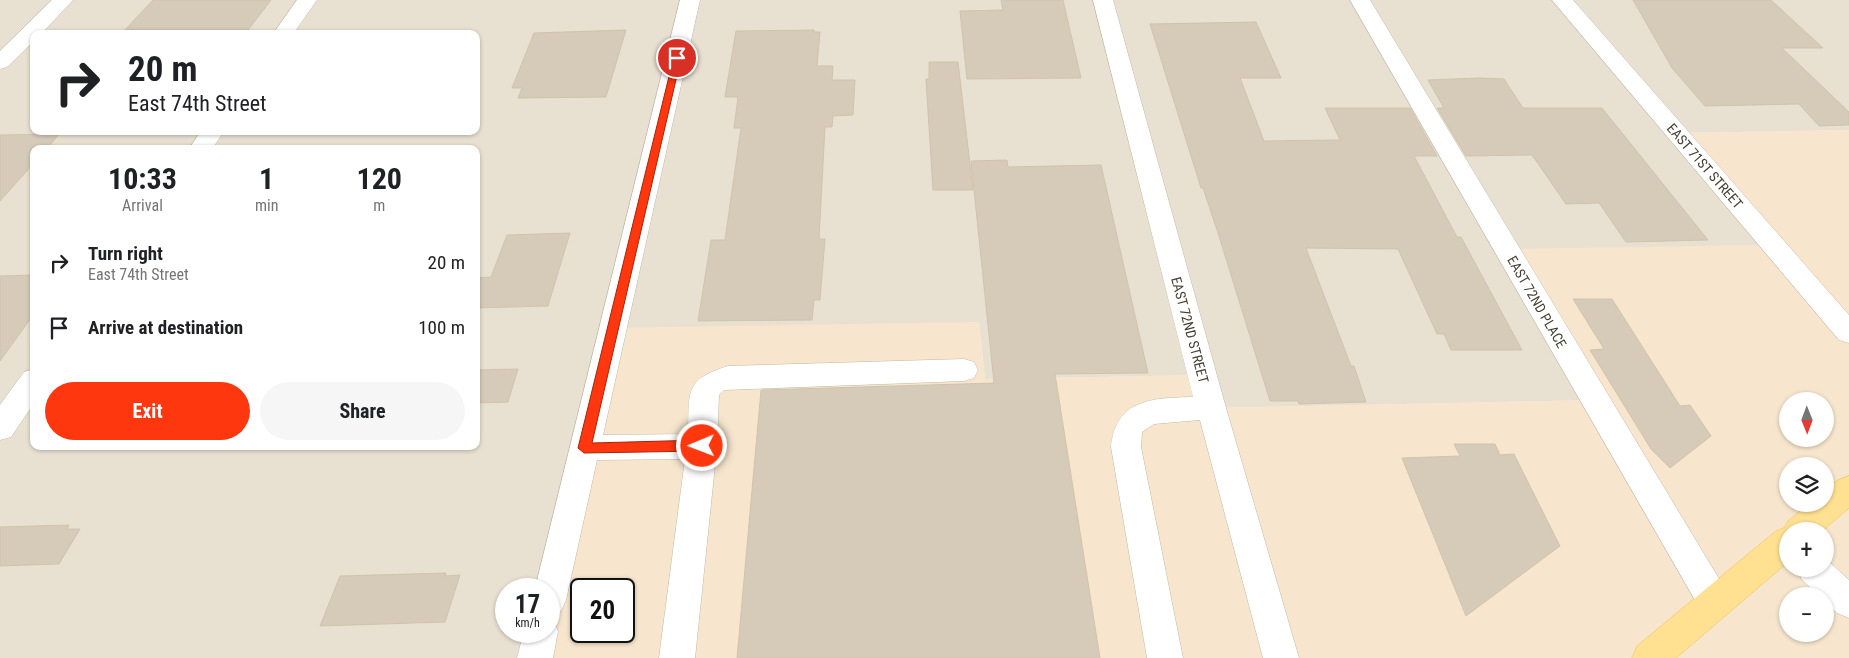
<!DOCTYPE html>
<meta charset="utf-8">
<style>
:root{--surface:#fff;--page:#f6f6f6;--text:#202124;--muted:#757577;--accent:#ff370f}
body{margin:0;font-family:"Roboto Condensed",sans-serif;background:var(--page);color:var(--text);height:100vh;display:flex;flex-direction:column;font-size:19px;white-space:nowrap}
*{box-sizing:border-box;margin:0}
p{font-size:16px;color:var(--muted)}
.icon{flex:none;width:28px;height:28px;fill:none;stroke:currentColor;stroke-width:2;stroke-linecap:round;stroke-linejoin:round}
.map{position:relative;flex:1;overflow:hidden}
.panel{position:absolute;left:30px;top:145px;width:450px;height:305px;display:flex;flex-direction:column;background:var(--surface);border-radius:10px;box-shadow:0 1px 4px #0004}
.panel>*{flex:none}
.guide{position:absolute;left:30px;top:30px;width:450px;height:105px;border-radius:10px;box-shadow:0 1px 4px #0004;background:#fff;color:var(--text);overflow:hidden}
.needle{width:32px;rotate:179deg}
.tools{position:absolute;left:1779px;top:392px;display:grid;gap:10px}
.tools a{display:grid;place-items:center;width:55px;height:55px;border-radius:50%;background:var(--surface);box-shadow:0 1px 4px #0004;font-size:25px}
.speed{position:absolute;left:495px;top:578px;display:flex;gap:10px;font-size:25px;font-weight:700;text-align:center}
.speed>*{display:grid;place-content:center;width:65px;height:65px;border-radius:50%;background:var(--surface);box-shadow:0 1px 4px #0004;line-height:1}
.speed small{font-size:12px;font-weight:400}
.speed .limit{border:2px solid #111;border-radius:8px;background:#fff;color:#111}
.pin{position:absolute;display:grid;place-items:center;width:42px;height:42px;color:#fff;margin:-21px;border:2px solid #fff;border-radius:50%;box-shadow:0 1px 5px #0007}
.me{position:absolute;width:55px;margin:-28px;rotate:269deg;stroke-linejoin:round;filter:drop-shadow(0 0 4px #0008)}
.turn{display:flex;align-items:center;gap:18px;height:105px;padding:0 15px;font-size:22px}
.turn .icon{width:65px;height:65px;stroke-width:2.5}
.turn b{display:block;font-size:35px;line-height:42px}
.eta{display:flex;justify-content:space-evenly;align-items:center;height:85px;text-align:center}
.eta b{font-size:30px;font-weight:700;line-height:35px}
.cta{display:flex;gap:10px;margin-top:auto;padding:10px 15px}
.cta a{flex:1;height:58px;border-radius:30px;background:var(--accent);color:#fff;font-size:20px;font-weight:700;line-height:58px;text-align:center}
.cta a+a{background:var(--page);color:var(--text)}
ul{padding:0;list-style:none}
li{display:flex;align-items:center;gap:15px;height:65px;padding:0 15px}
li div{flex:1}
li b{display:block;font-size:19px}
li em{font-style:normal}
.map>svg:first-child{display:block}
</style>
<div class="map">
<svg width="1849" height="658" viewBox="0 0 1849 658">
<rect width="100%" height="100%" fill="#f3efe4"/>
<path fill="#e8e1d2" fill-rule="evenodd" d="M0,0H1849V130L1677,133L1774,245L1595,400L1211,408L1202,375L985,379L979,322L584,448L549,600V589H506V631H541L535,658H0ZM34,34H476V131H34ZM34,149H476V446H34Z"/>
<path fill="#f7e6cd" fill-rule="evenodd" d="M1849,130V658H535L549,631V600L613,328L979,322L985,379L1202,375L1211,408L1595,400L1507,249L1773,245L1677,133ZM1788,401H1825V439H1788ZM1788,466H1825V504H1788ZM1788,531H1825V569H1788ZM581,589H624V631H581ZM1788,596H1825V634H1788Z"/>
<path fill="#d6cbb9" stroke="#d1c3ab" d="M153,0H271L245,34L123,32Z
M1001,0H1063L1081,78L967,79L960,11L1003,10Z
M1633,0H1771L1823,48H1782L1849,112V125L1819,126L1799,104L1705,106L1672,68Z
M1256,22L1281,78H1240L1264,141L1340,140L1325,108H1410L1437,156H1414L1457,237H1461L1522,350H1451L1444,334H1437L1398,249L1306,248L1351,366H1354L1366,402L1299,404L1298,401H1270L1219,236L1203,188H1201L1150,24Z
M626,30L606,97L518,98L522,88H512L534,33Z
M814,30V32H820L817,66H833L832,80H855L853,115L833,116L832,127H825L819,239H825L820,300H814L812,320L698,321L711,240H725L741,128H734L738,97H725L736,31Z
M929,62H958L973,190H933L926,79H929Z
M1479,78L1504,79L1523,108H1602L1708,240L1626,242L1599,203L1566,204L1532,155L1466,156L1437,108H1444L1428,80Z
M59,134L47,149H34V163L0,201V135Z
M1007,160L1008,167L1101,165L1148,373L1055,374L1100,658H737L761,390L994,383L971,161Z
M570,233L548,306L476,308V278L491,277L507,235Z
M34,275V314L0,361V276Z
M1573,299H1612L1680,406L1690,405L1711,436L1670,468L1651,449L1590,350L1604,349Z
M518,369L508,402L476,403V370Z
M1454,444H1495L1500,455L1514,454L1560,546L1466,616L1402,458L1460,456Z
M69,525L67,529H80L59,564L0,566V527Z
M446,573L445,576L460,575L445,622L320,626L340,576Z"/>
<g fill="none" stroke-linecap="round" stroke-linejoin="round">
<defs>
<path id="minor" d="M52,0H73L41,34H34V41L7,67L0,69V51Z
M297,0H317L293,34H273Z
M680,0H700L603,435L688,434C690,392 683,380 728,366L964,359L974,362L978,370L974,378L964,381L724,390L719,395L717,446L695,658H659L685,459L597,460L566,600L561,611L549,616V589H535Z
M1093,0H1113L1226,408L1299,658H1263L1200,420L1154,424L1142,432L1141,447L1183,658H1147L1111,447C1116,399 1152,398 1193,397Z
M1350,0H1370L1727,592L1732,603L1727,614L1715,619L1703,614Z
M1552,0H1573L1849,315V343L1839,340Z
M201,131H224L212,149H189Z
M34,369V403L11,437L0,440V405L24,372Z
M1825,558L1849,580V618L1837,613L1825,602V596H1820L1802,580L1797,569H1825Z
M549,618L553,619L558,631L553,658H517L524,631H549Z"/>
<path id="major" d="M1849,476V508L1822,531H1788V562L1676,658H1632L1637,646L1776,531L1784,528L1788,521L1809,504H1825V490L1838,480Z"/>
</defs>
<use href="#minor" stroke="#c2baa9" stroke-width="1"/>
<use href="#major" stroke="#ebc25a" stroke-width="1"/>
<use href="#minor" fill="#fff" fill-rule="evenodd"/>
<use href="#major" fill="#ffe191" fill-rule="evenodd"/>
</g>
<path fill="#ff370f" stroke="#a6240a" d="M674,56L681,58L592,443L702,440L708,446L702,451L584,453L578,448Z"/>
<g text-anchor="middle" stroke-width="4" stroke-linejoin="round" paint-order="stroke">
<g font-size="14" fill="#463f33" stroke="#fff">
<text transform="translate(1705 166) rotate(49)" y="5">EAST 71ST STREET</text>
<text transform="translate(1537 302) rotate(60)" y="5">EAST 72ND PLACE</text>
<text transform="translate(1190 330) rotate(75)" y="5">EAST 72ND STREET</text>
</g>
</g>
</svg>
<div class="tools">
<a><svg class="needle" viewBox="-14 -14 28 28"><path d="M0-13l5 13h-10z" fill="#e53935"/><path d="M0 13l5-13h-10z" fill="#757577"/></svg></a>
<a><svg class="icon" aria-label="layers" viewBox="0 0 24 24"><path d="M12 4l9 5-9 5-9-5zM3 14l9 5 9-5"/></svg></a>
<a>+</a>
<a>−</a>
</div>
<div class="speed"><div>17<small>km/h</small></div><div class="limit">20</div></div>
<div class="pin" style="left:677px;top:58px;background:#d93025"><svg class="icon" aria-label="arrive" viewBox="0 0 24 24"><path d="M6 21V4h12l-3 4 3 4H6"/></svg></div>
<svg class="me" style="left:702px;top:446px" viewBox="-20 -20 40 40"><circle r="17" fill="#ff370f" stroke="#fff" stroke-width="3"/><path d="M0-11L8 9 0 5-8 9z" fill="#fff"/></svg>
<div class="guide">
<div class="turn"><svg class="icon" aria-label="right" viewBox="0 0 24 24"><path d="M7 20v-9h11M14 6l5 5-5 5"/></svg><div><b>20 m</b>East 74th Street</div></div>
</div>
<section class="panel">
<div class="eta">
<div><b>10:33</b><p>Arrival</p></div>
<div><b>1</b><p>min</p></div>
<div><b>120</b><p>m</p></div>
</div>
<ul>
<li><svg class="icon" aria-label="right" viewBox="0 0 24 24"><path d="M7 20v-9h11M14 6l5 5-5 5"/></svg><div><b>Turn right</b><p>East 74th Street</p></div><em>20 m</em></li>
<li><svg class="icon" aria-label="arrive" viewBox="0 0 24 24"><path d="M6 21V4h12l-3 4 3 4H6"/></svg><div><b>Arrive at destination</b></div><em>100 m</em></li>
</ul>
<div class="cta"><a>Exit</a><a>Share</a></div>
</section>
</div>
